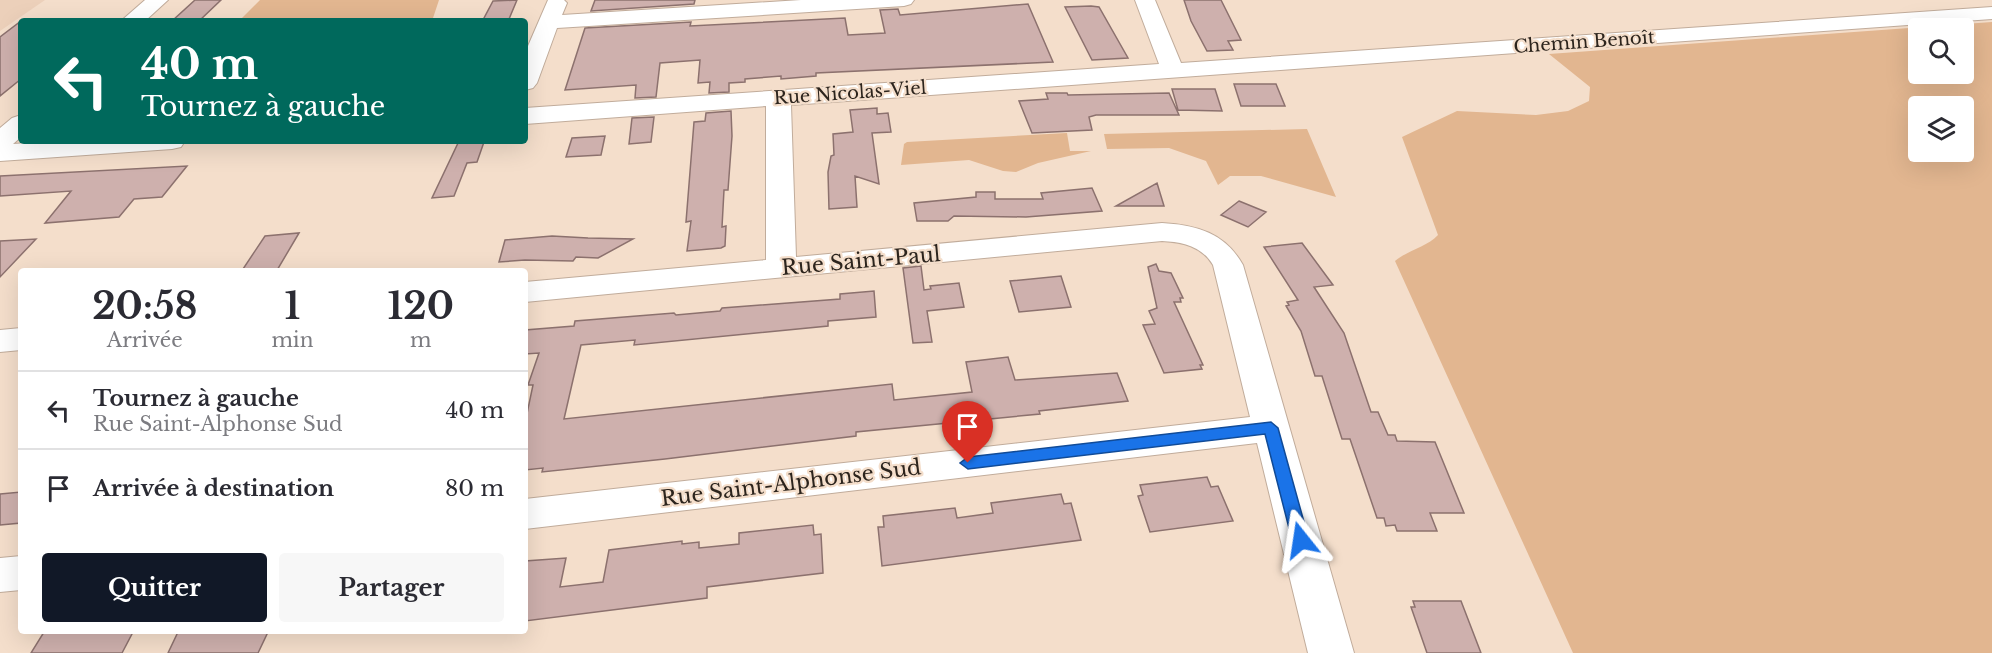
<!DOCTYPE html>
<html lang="fr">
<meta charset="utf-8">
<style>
:root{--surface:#fff;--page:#f7f7f7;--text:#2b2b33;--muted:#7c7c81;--line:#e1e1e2;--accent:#111827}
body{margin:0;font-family:"Libre Baskerville",serif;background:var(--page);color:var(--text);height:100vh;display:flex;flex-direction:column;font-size:22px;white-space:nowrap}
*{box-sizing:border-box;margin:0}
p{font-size:20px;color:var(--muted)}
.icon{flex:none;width:33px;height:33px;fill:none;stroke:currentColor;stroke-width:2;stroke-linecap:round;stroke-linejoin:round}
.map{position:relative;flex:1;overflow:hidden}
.side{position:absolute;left:18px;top:268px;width:510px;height:366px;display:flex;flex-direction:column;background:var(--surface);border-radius:6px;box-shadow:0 6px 24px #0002}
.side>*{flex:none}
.hud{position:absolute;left:18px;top:18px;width:510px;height:126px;border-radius:6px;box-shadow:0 6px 24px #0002;background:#00695c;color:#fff;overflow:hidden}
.buttons{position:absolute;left:1908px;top:18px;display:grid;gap:12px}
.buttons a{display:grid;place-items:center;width:66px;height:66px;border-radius:6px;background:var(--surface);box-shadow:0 6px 24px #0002;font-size:30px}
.pin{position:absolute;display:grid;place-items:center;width:51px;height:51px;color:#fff;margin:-62px -26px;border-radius:50% 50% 50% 0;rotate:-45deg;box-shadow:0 0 6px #0007}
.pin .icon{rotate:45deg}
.me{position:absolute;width:66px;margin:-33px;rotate:345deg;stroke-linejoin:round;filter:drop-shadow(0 0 4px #0008)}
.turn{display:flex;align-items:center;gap:21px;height:126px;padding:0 24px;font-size:27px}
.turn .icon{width:78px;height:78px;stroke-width:2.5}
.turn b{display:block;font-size:42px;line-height:51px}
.eta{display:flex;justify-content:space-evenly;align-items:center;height:102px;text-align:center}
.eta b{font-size:36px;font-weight:700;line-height:42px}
.action{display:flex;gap:12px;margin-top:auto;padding:12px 24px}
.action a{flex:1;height:69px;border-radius:6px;background:var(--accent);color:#fff;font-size:24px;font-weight:700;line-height:69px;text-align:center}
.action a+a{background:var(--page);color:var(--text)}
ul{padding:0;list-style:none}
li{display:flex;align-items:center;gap:18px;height:78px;padding:0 24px;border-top:2px solid var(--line)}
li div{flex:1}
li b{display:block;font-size:22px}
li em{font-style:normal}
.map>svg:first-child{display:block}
</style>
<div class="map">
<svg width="1992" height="653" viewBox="0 0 1992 653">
<rect width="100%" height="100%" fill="#f4decb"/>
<path fill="#ecd0ba" d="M0,0H45L0,31Z"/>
<path fill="#e2b690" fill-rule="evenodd" d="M260,0H439L432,21H239Z
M1992,22V653H1573L1395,261C1408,250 1427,247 1438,235L1402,137L1457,111L1536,115L1568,111L1589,101L1590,87L1549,54ZM1918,28H1964V74H1918ZM1964,106V152H1918V106Z
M1307,129L1336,197L1261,176H1230L1218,185L1206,161L1169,148L1107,149L1104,134Z
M1067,133L1070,151H1091L1038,163L1016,172L1003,171L969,160L901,165L904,144L907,142Z"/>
<path fill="#ceb0ad" stroke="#8c716e" stroke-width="1.5" d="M195,0H221L199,21H172Z
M517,0L509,19L483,20L493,1Z
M595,0H695L694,4L591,11Z
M1184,0H1221L1241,40L1228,41L1233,50L1207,51L1191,21Z
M1028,4L1053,62L816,73V76L781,79V76L745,79V82L729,83V92L709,93L710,82L698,83L700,60L660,63L656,97L635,98L636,85L565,90L585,28L691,22L690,26L845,18L848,35L885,33L880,10L898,9L900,15Z
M1091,6L1099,7L1128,58L1092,60L1065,7Z
M21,21V79L0,96V37Z
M1234,84H1276L1285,106H1241Z
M1172,89H1215L1222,111L1178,110Z
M1046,93H1067L1068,95L1169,93L1179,115H1096L1089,117L1092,130L1032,133L1019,101L1048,99Z
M877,108V114L888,113L891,132L872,133L879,184L855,176L857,207L829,209L828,172L831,156L834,155L833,134L853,132L850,110Z
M731,111L732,136L728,190H724L722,227L726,226L725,246L721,248L687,251L691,221L686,222L694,122L705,121L706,113Z
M654,117L651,142L629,144L632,118Z
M605,136L601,155L566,157L572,138Z
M459,141L484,142L477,162L467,163L454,196L432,198Z
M187,166L162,197L134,199L119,217L45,223L71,191L0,196V176Z
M1157,183L1164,206H1116Z
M1092,188L1102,211L1026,217L954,216L948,221H917L914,203L976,197V192H995V199H1043L1041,193Z
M1239,201L1266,212L1248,227L1221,215Z
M299,233L276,272H241L265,236Z
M552,236L588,238L633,239L598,258L576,257L573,261L525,260L499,262L505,240Z
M36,239L0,277V241Z
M1302,243L1333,285L1314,287L1344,333L1371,412H1378L1388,435H1395L1397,441L1435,442L1464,513H1430L1437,531H1397L1395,525L1386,526L1384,518H1377L1350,439H1342L1322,376H1315L1301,331L1286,306L1289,305L1287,302L1298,300L1264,247Z
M1156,264L1159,271L1171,273L1183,298H1180L1181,302H1174L1203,365H1200L1202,369L1164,373L1143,325L1155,324L1149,311L1157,308L1148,267Z
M921,266L924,290L931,289L930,286L959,283L964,307L927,311L932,342L913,343L903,268Z
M1061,276L1071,307L1019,312L1010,281Z
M874,291L876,317L828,321V326L634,345L635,340L581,345L564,419L892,384L894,400L972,392L966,362L1008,357L1015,380L1117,373L1128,401L1039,411L1040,414L856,432V436L665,459L542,472L543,468L525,470V423L533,385H528L539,353L525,354V330L574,326L575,321L674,313L676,315L720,311L722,308L840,299V294Z
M1207,477L1211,487L1218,486L1233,521L1150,532L1138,496L1143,495L1140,485Z
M21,492V523L0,525V494Z
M1061,494L1064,504L1071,503L1081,540L882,566L878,527H884L883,516L955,508L957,518L993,513L991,503Z
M813,525L814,535L821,534L823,573L707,587V598L525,621V561L566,558L560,587L603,582L609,550L682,541V544L699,542V548L739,544V533Z
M1413,601H1461L1481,653H1427L1411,607H1415Z
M44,632H133L122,653H31Z
M178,632H268L258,653H168Z"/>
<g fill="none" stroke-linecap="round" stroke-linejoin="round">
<defs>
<path id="minor" d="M145,0H168L145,21H121Z
M548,0H564L567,3L562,15L801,0H914L911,4L904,6L557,28L537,83L533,88L525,90V53Z
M1135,0H1155L1181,63L1992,7V19L791,105L796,257L1162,223C1197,225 1225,233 1243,265L1354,653H1308L1257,443L525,529V499L1250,417L1213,265C1202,246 1182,242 1162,241L525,302V282L766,260V106L525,124V108L1159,64Z
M21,115V137L13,144L58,141H185L181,147L172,149L0,161V128L12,118Z
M21,328V350L0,352V330Z
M21,556V590L0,592V558Z"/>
</defs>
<use href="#minor" stroke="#c1ac9b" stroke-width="2"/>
<use href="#minor" fill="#fff" fill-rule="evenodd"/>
</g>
<path fill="#1a73e8" stroke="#114b97" stroke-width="1.5" d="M1271,422L1278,428L1309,540L1307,545H1295L1292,540L1265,434L968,469L960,463L968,457Z"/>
<g text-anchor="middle" stroke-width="4.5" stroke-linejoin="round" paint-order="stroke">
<g font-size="18" fill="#2c241d" stroke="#f4decb">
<text transform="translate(1584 42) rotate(-4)" y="6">Chemin Benoît</text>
<text transform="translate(850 93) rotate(-4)" y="6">Rue Nicolas-Viel</text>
</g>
<g font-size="21" fill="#2c241d" stroke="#f4decb">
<text transform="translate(861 261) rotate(-5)" y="7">Rue Saint-Paul</text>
<text transform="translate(791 483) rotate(-7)" y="7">Rue Saint-Alphonse Sud</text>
</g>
</g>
</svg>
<div class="buttons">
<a><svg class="icon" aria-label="search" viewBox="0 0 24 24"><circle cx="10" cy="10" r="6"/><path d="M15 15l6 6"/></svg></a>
<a><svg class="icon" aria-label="layers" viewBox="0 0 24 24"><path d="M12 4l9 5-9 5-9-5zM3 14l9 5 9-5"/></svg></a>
</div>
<div class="pin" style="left:968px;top:463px;background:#d93025"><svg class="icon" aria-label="arrive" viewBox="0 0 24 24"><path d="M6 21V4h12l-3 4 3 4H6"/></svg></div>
<svg class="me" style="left:1301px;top:540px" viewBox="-20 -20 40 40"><path d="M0-17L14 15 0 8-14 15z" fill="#1a73e8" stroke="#fff" stroke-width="4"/></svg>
<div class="hud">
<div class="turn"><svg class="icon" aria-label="left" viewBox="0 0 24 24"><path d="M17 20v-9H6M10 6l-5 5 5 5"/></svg><div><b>40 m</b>Tournez à gauche</div></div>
</div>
<section class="side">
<div class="eta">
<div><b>20:58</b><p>Arrivée</p></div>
<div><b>1</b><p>min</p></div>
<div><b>120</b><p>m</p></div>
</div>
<ul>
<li><svg class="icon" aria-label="left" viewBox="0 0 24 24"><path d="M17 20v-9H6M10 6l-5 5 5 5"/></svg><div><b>Tournez à gauche</b><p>Rue Saint-Alphonse Sud</p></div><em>40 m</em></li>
<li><svg class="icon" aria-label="arrive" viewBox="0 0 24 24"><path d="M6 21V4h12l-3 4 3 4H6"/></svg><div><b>Arrivée à destination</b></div><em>80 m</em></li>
</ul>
<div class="action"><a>Quitter</a><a>Partager</a></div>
</section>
</div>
